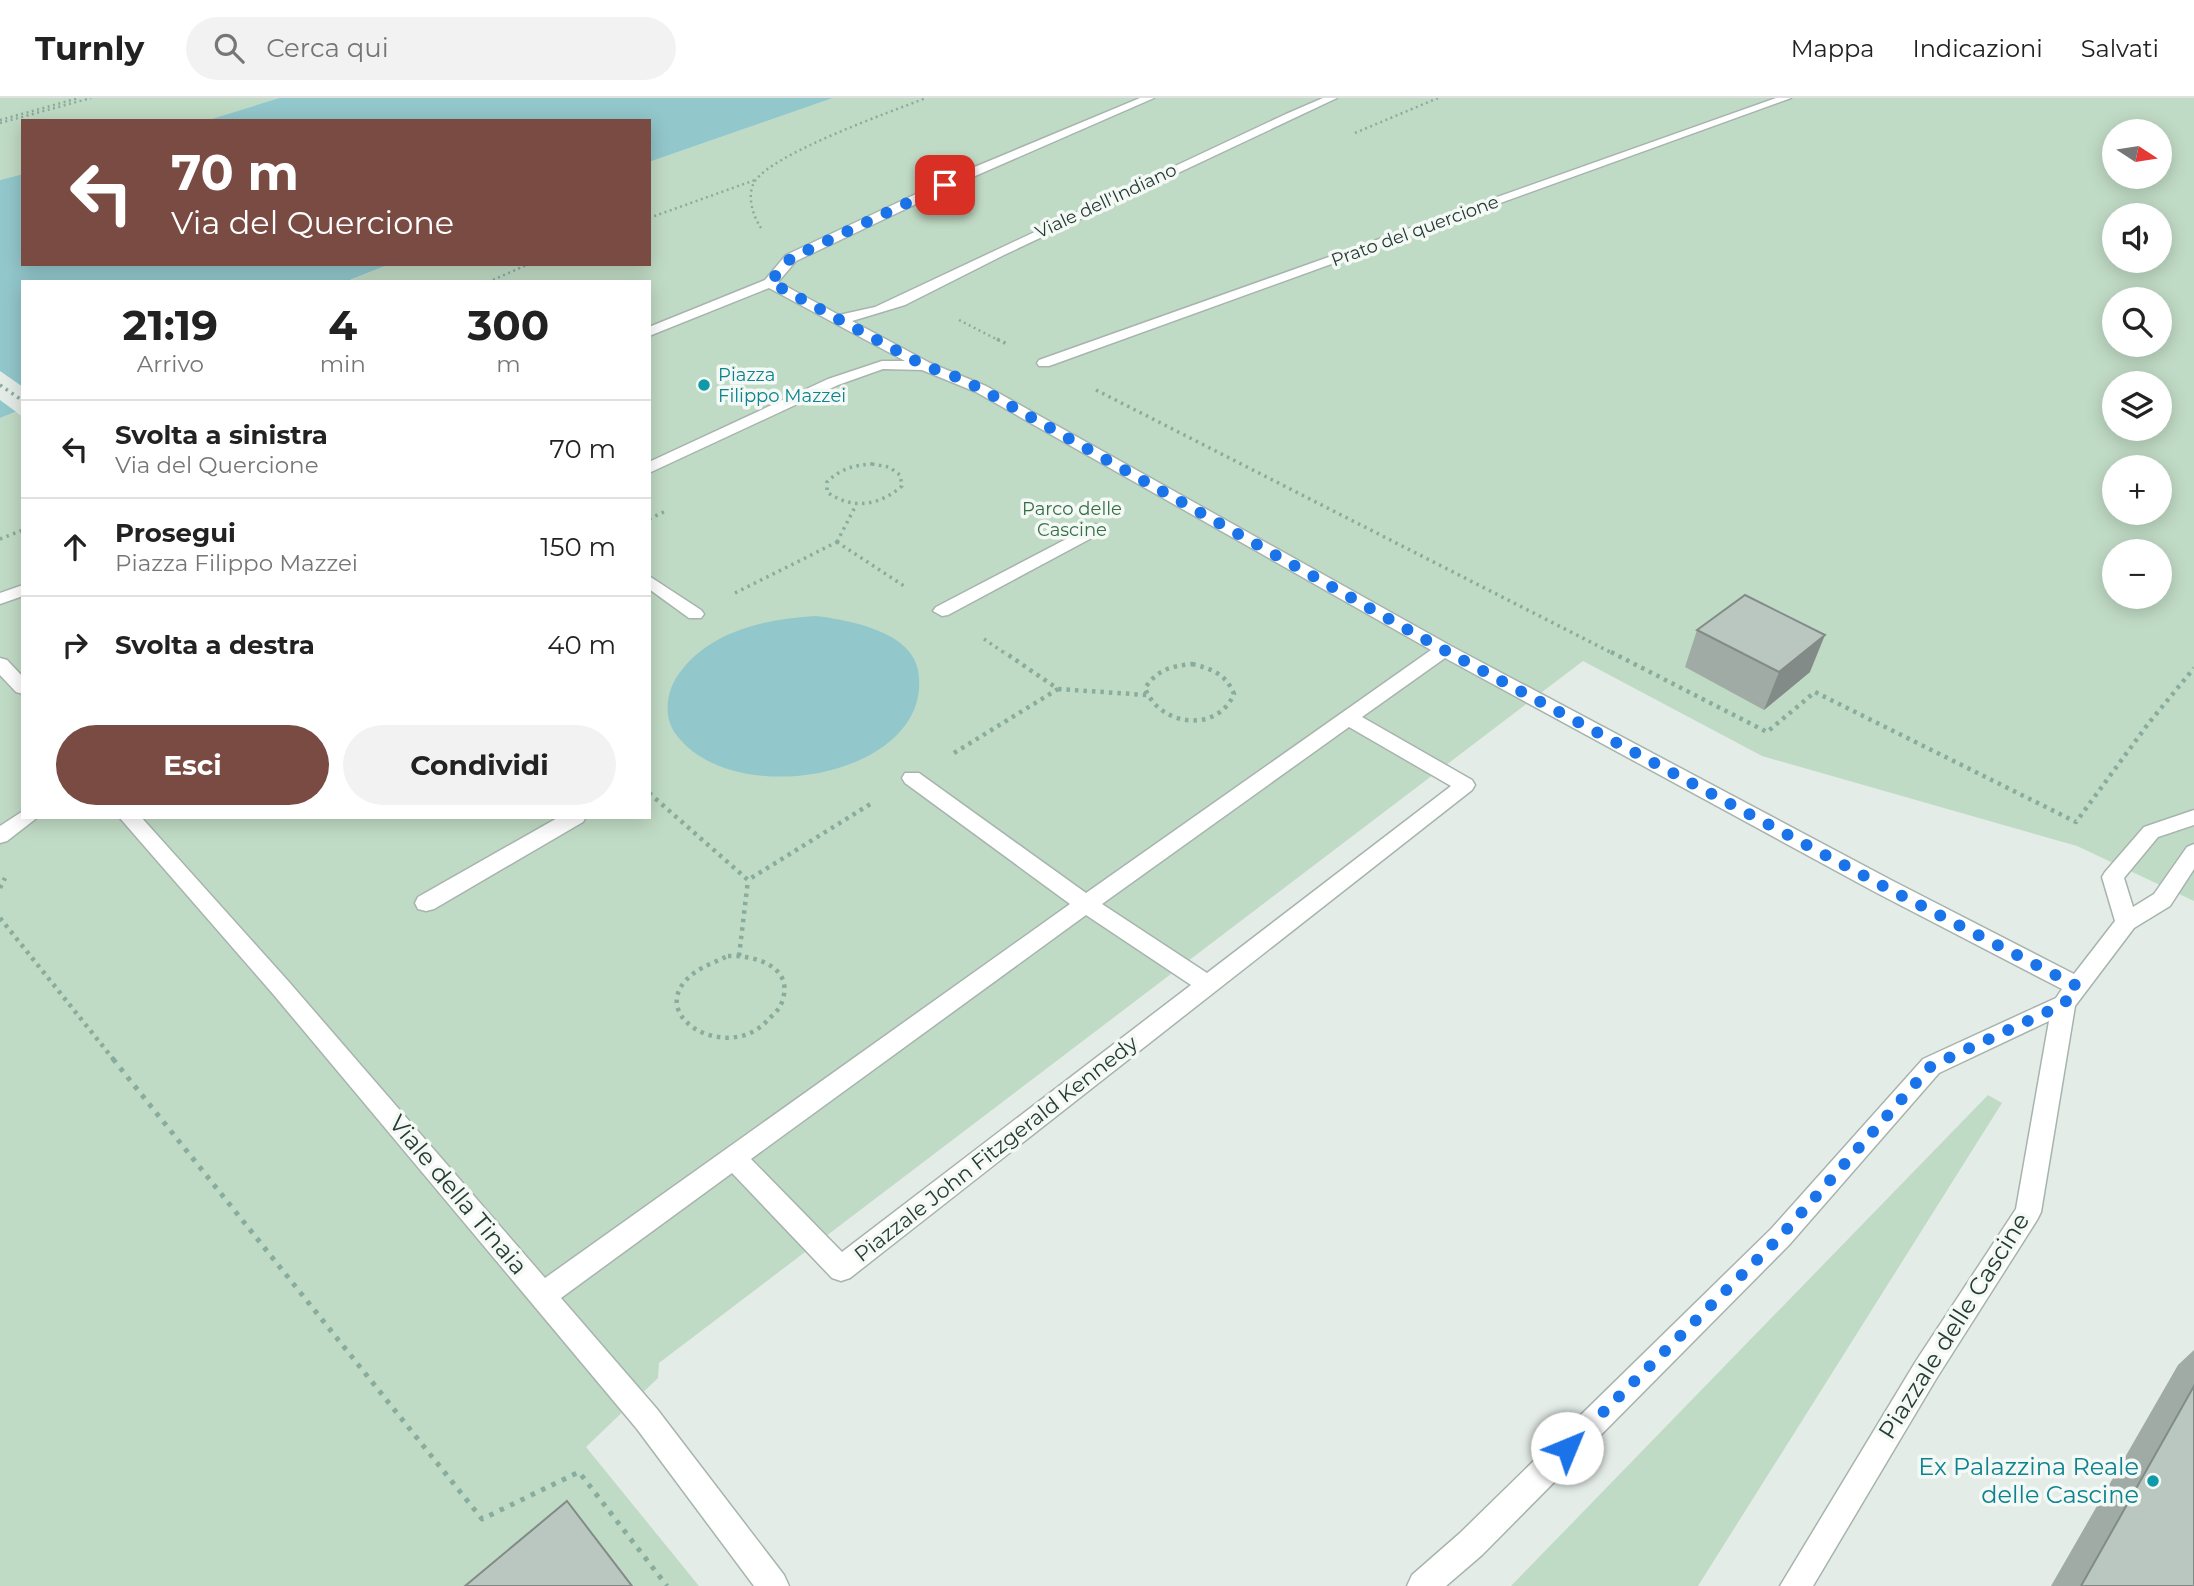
<!DOCTYPE html>
<html lang="it">
<meta charset="utf-8">
<style>
:root{--surface:#fff;--page:#f2f2f2;--text:#222;--muted:#767676;--line:#e0e0e0;--accent:#794b43}
body{margin:0;font-family:Montserrat,sans-serif;background:var(--page);color:var(--text);height:100vh;display:flex;flex-direction:column;font-size:26px;white-space:nowrap}
*{box-sizing:border-box;margin:0}
p{font-size:23px;color:var(--muted)}
.icon{flex:none;width:38px;height:38px;fill:none;stroke:currentColor;stroke-width:2;stroke-linecap:round;stroke-linejoin:round}
.map{position:relative;flex:1;overflow:hidden}
.sheet{position:absolute;left:21px;top:182px;width:630px;height:539px;display:flex;flex-direction:column;background:var(--surface);border-radius:0px;box-shadow:0 4px 18px #0003}
.sheet>*{flex:none}
.guide{position:absolute;left:21px;top:21px;width:630px;height:147px;border-radius:0px;box-shadow:0 4px 18px #0003;background:#794b43;color:#fff;overflow:hidden}
.needle{width:46px;rotate:102deg}
.buttons{position:absolute;left:2102px;top:21px;display:grid;gap:14px}
.buttons a{display:grid;place-items:center;width:70px;height:70px;border-radius:50%;background:var(--surface);box-shadow:0 4px 18px #0003;font-size:35px}
.pin{position:absolute;display:grid;place-items:center;width:60px;height:60px;color:#fff;margin:-30px;border-radius:14px;box-shadow:0 4px 10px #0006}
.me{position:absolute;width:77px;margin:-38px;rotate:45deg;stroke-linejoin:round;filter:drop-shadow(0 0 5px #0008)}
.turn{display:flex;align-items:center;gap:24px;height:147px;padding:0 35px;font-size:32px}
.turn .icon{width:91px;height:91px;stroke-width:2.5}
.turn b{display:block;font-size:49px;line-height:60px}
.eta{display:flex;justify-content:space-evenly;align-items:center;height:119px;text-align:center}
.eta b{font-size:42px;font-weight:700;line-height:49px}
.primary-button{display:flex;gap:14px;margin-top:auto;padding:14px 35px}
.primary-button a{flex:1;height:80px;border-radius:42px;background:var(--accent);color:#fff;font-size:28px;font-weight:700;line-height:80px;text-align:center}
.primary-button a+a{background:var(--page);color:var(--text)}
ul{padding:0;list-style:none}
li{display:flex;align-items:center;gap:21px;height:98px;padding:0 35px;border-top:2px solid var(--line)}
li div{flex:1}
li b{display:block;font-size:26px}
li em{font-style:normal}
header{display:flex;align-items:center;gap:42px;box-sizing:border-box;height:98px;padding:0 35px;background:var(--surface);border-bottom:2px solid var(--line)}
header strong{font-size:33px}
nav{display:flex;gap:38px;margin-inline-start:auto;font-size:24px}
.search{width:490px;height:63px;background:var(--page);display:flex;align-items:center;gap:18px;box-sizing:border-box;padding:0 24px;border-radius:38px;color:var(--muted);font-size:26px}
.map>svg:first-child{display:block}
</style>
<header>
<strong>Turnly</strong>
<div class="search"><svg class="icon" aria-label="search" viewBox="0 0 24 24"><circle cx="10" cy="10" r="6"/><path d="M15 15l6 6"/></svg>Cerca qui</div>
<nav><a>Mappa</a><a>Indicazioni</a><a>Salvati</a></nav>
</header>
<div class="map">
<svg width="2194" height="1488" viewBox="0 0 2194 1488">
<rect width="100%" height="100%" fill="#e4ece8"/>
<path fill="#c0dbc5" fill-rule="evenodd" d="M0,0H279L205,23H23V76L0,82Z
M833,0H2194V803L2077,748L1762,658L1583,563L659,1265L658,1280L586,1349L699,1488H0V320L16,314L23,319V719H649V184H346L390,166H649V64ZM2114,33H2160V79H2114ZM2114,117H2160V163H2114ZM2114,201H2160V247H2114ZM2114,285H2160V331H2114ZM2114,369H2160V415H2114ZM2114,453H2160V499H2114Z
M1988,997L2002,1005L1698,1488H1511Z"/>
<path fill="#92c7cb" d="M279,0H833L649,64V23H205Z
M23,76V166H390L345,184H23V311L0,320V82Z
M816,518C848,522 911,533 918,572C937,678 732,716 675,635C664,619 666,597 676,580C706,533 765,521 816,518Z"/>
<path fill="#e4ece8" d="M0,273L23,289V315L19,316L0,302Z"/>
<g fill="none" stroke-linecap="round" stroke-linejoin="round">
<defs>
<path id="street" d="M1140,0H1154L973,79L796,163L778,184L839,217L875,209L1286,16L1323,0H1337L1004,157L905,207L852,223L930,265L986,288L1451,548L1891,782L2074,876L2115,823L2102,779L2105,774L2144,729L2194,712V727L2158,739L2124,780L2133,809L2154,796L2187,749L2194,746V771L2170,808L2134,830L2075,908L2041,1114L2037,1122L1936,1281L1813,1488H1780L1916,1263L2016,1111L2049,923L1939,975L1789,1147L1482,1457L1446,1488H1407L1412,1477L1460,1435L1771,1131L1923,961L2056,900L2062,891L1875,794L1445,560L1362,619L1472,682L1475,687L1472,692L850,1180L841,1183L832,1180L732,1075L561,1200L657,1311L784,1477L789,1488H754L637,1331L273,896L119,719H141L289,884L545,1180L1070,806L905,685L902,680L905,675H919L1086,795L1431,552L976,294L922,272L883,271L838,287L649,375V364L828,281L882,263H905L769,190L649,238V229L765,182L786,157L965,73ZM1349,629L1451,688L1207,875L1102,806ZM1086,817L1191,887L842,1154L751,1061Z
M1776,0H1791L1049,268H1039L1037,265L1039,262Z
M1095,426L1101,427L1103,431L1101,435L948,517L942,518L933,513L936,509Z
M649,478L701,512L704,516L701,520H689L649,491Z
M23,487V498L0,506V495Z
M0,560L7,562L23,579V596L16,594L0,577Z
M23,713V719H38L7,743L0,745V728Z
M559,719H586L583,724L434,811L426,813L418,811L415,805L418,799Z"/>
</defs>
<use href="#street" stroke="#a7b4ae" stroke-width="3"/>
<path stroke="#88ac9e" stroke-width="2.5" stroke-dasharray="2 3.5" stroke-linecap="butt" d="M0,22L79,0
M0,25L91,0
M1355,35L1438,0
M649,120L755,82
M761,130C753,118 746,97 755,83C774,55 890,14 926,0
M488,184L529,166
M959,222L1000,243"/>
<path stroke="#88ac9e" stroke-width="3.5" stroke-dasharray="2.5 4.5" stroke-linecap="butt" d="M997,241L1007,246
M0,287L23,303
M1096,292L1614,556
M872,366L889,369L900,377L902,388C879,408 852,412 827,394V384C840,371 854,367 872,366Z
M649,421L668,412
M0,441L23,432
M837,444L904,488
M837,444L856,407
M735,495L837,444
M984,541L1006,556"/>
<path stroke="#88ac9e" stroke-width="4.5" stroke-dasharray="3.5 5" stroke-linecap="butt" d="M1611,554L1767,634L1815,594L2076,724L2148,626L2194,570
M1192,566C1212,571 1226,576 1234,596C1217,636 1159,628 1145,590C1157,572 1171,568 1192,566Z
M1058,591L1147,597
M954,655L1058,591L1004,554
M649,695L748,782L872,705
M0,790L5,780
M0,820L114,962
M728,858C754,857 795,868 782,904C779,913 771,918 765,925C723,965 641,915 694,875C704,868 717,863 728,858Z
M739,858L748,782"/>
<path stroke="#88ac9e" stroke-width="5" stroke-dasharray="4.5 7" stroke-linecap="butt" d="M113,961L482,1421L579,1374L667,1488"/>
<use href="#street" fill="#fff" fill-rule="evenodd"/>
</g>
<path fill="#a0aba6" d="M1697,532L1810,574L1764,612L1685,569Z
M2194,1252V1488H2051L2178,1267Z"/>
<path fill="#828b87" d="M1825,537L1810,574L1764,612L1779,574Z"/>
<path fill="#bac7c1" stroke="#828b87" stroke-width="2" d="M1745,497L1825,537L1779,574L1697,532Z
M2194,1288V1488H2081Z
M567,1403L632,1488H465Z"/>
<g fill="none" stroke-linecap="round" stroke-linejoin="round">
<path stroke="#1a73e8" stroke-width="12" stroke-dasharray="0 21.6" d="M945,87L791,160L770,184L925,268L952,277L981,291L1444,552L1883,788L2077,888L2064,906L1931,968L1780,1139L1567,1350"/>
</g>
<g fill="#0f9aa8" stroke="#f5f9f6" stroke-width="2.5">
<circle cx="704" cy="287" r="7"/>
<circle cx="2153" cy="1383" r="7"/>
</g>
<g text-anchor="middle" stroke-width="7" stroke-linejoin="round" paint-order="stroke">
<g font-size="18" fill="#253c34" stroke="#f5f9f6">
<text transform="translate(1106 103) rotate(-25)" y="6">Viale dell'Indiano</text>
<text transform="translate(1415 133) rotate(-20)" y="6">Prato del quercione</text>
</g>
<g font-size="18" fill="#0d838f" stroke="#f5f9f6" text-anchor="start">
<text x="718" y="283">Piazza<tspan x="718" dy="21">Filippo Mazzei</tspan></text>
</g>
<g font-size="18" fill="#346f46" stroke="#f5f9f6">
<text x="1072" y="417">Parco delle<tspan x="1072" dy="21">Cascine</tspan></text>
</g>
<g font-size="21" fill="#253c34" stroke="#f5f9f6">
<text transform="translate(996 1051) rotate(-38)" y="7">Piazzale John Fitzgerald Kennedy</text>
</g>
<g font-size="24" fill="#253c34" stroke="#f5f9f6">
<text transform="translate(458 1097) rotate(50)" y="8">Viale della Tinaia</text>
<text transform="translate(1954 1228) rotate(-58)" y="8">Piazzale delle Cascine</text>
</g>
<g font-size="24" fill="#0d838f" stroke="#f5f9f6" text-anchor="end">
<text x="2139" y="1377">Ex Palazzina Reale<tspan x="2139" dy="28">delle Cascine</tspan></text>
</g>
</g>
</svg>
<div class="buttons">
<a><svg class="needle" viewBox="-14 -14 28 28"><path d="M0-13l5 13h-10z" fill="#e53935"/><path d="M0 13l5-13h-10z" fill="#767676"/></svg></a>
<a><svg class="icon" aria-label="sound" viewBox="0 0 24 24"><path d="M4 9h4l5-4v14l-5-4H4zM17 9q2 3 0 6"/></svg></a>
<a><svg class="icon" aria-label="search" viewBox="0 0 24 24"><circle cx="10" cy="10" r="6"/><path d="M15 15l6 6"/></svg></a>
<a><svg class="icon" aria-label="layers" viewBox="0 0 24 24"><path d="M12 4l9 5-9 5-9-5zM3 14l9 5 9-5"/></svg></a>
<a>+</a>
<a>−</a>
</div>
<div class="pin" style="left:945px;top:87px;background:#d93025"><svg class="icon" aria-label="arrive" viewBox="0 0 24 24"><path d="M6 21V4h12l-3 4 3 4H6"/></svg></div>
<svg class="me" style="left:1567px;top:1350px" viewBox="-20 -20 40 40"><circle r="19" fill="#fff"/><path d="M0-13L10 11 0 6-10 11z" fill="#1a73e8"/></svg>
<div class="guide">
<div class="turn"><svg class="icon" aria-label="left" viewBox="0 0 24 24"><path d="M17 20v-9H6M10 6l-5 5 5 5"/></svg><div><b>70 m</b>Via del Quercione</div></div>
</div>
<section class="sheet">
<div class="eta">
<div><b>21:19</b><p>Arrivo</p></div>
<div><b>4</b><p>min</p></div>
<div><b>300</b><p>m</p></div>
</div>
<ul>
<li><svg class="icon" aria-label="left" viewBox="0 0 24 24"><path d="M17 20v-9H6M10 6l-5 5 5 5"/></svg><div><b>Svolta a sinistra</b><p>Via del Quercione</p></div><em>70 m</em></li>
<li><svg class="icon" aria-label="ahead" viewBox="0 0 24 24"><path d="M12 20V5M6 11l6-6 6 6"/></svg><div><b>Prosegui</b><p>Piazza Filippo Mazzei</p></div><em>150 m</em></li>
<li><svg class="icon" aria-label="right" viewBox="0 0 24 24"><path d="M7 20v-9h11M14 6l5 5-5 5"/></svg><div><b>Svolta a destra</b></div><em>40 m</em></li>
</ul>
<div class="primary-button"><a>Esci</a><a>Condividi</a></div>
</section>
</div>
